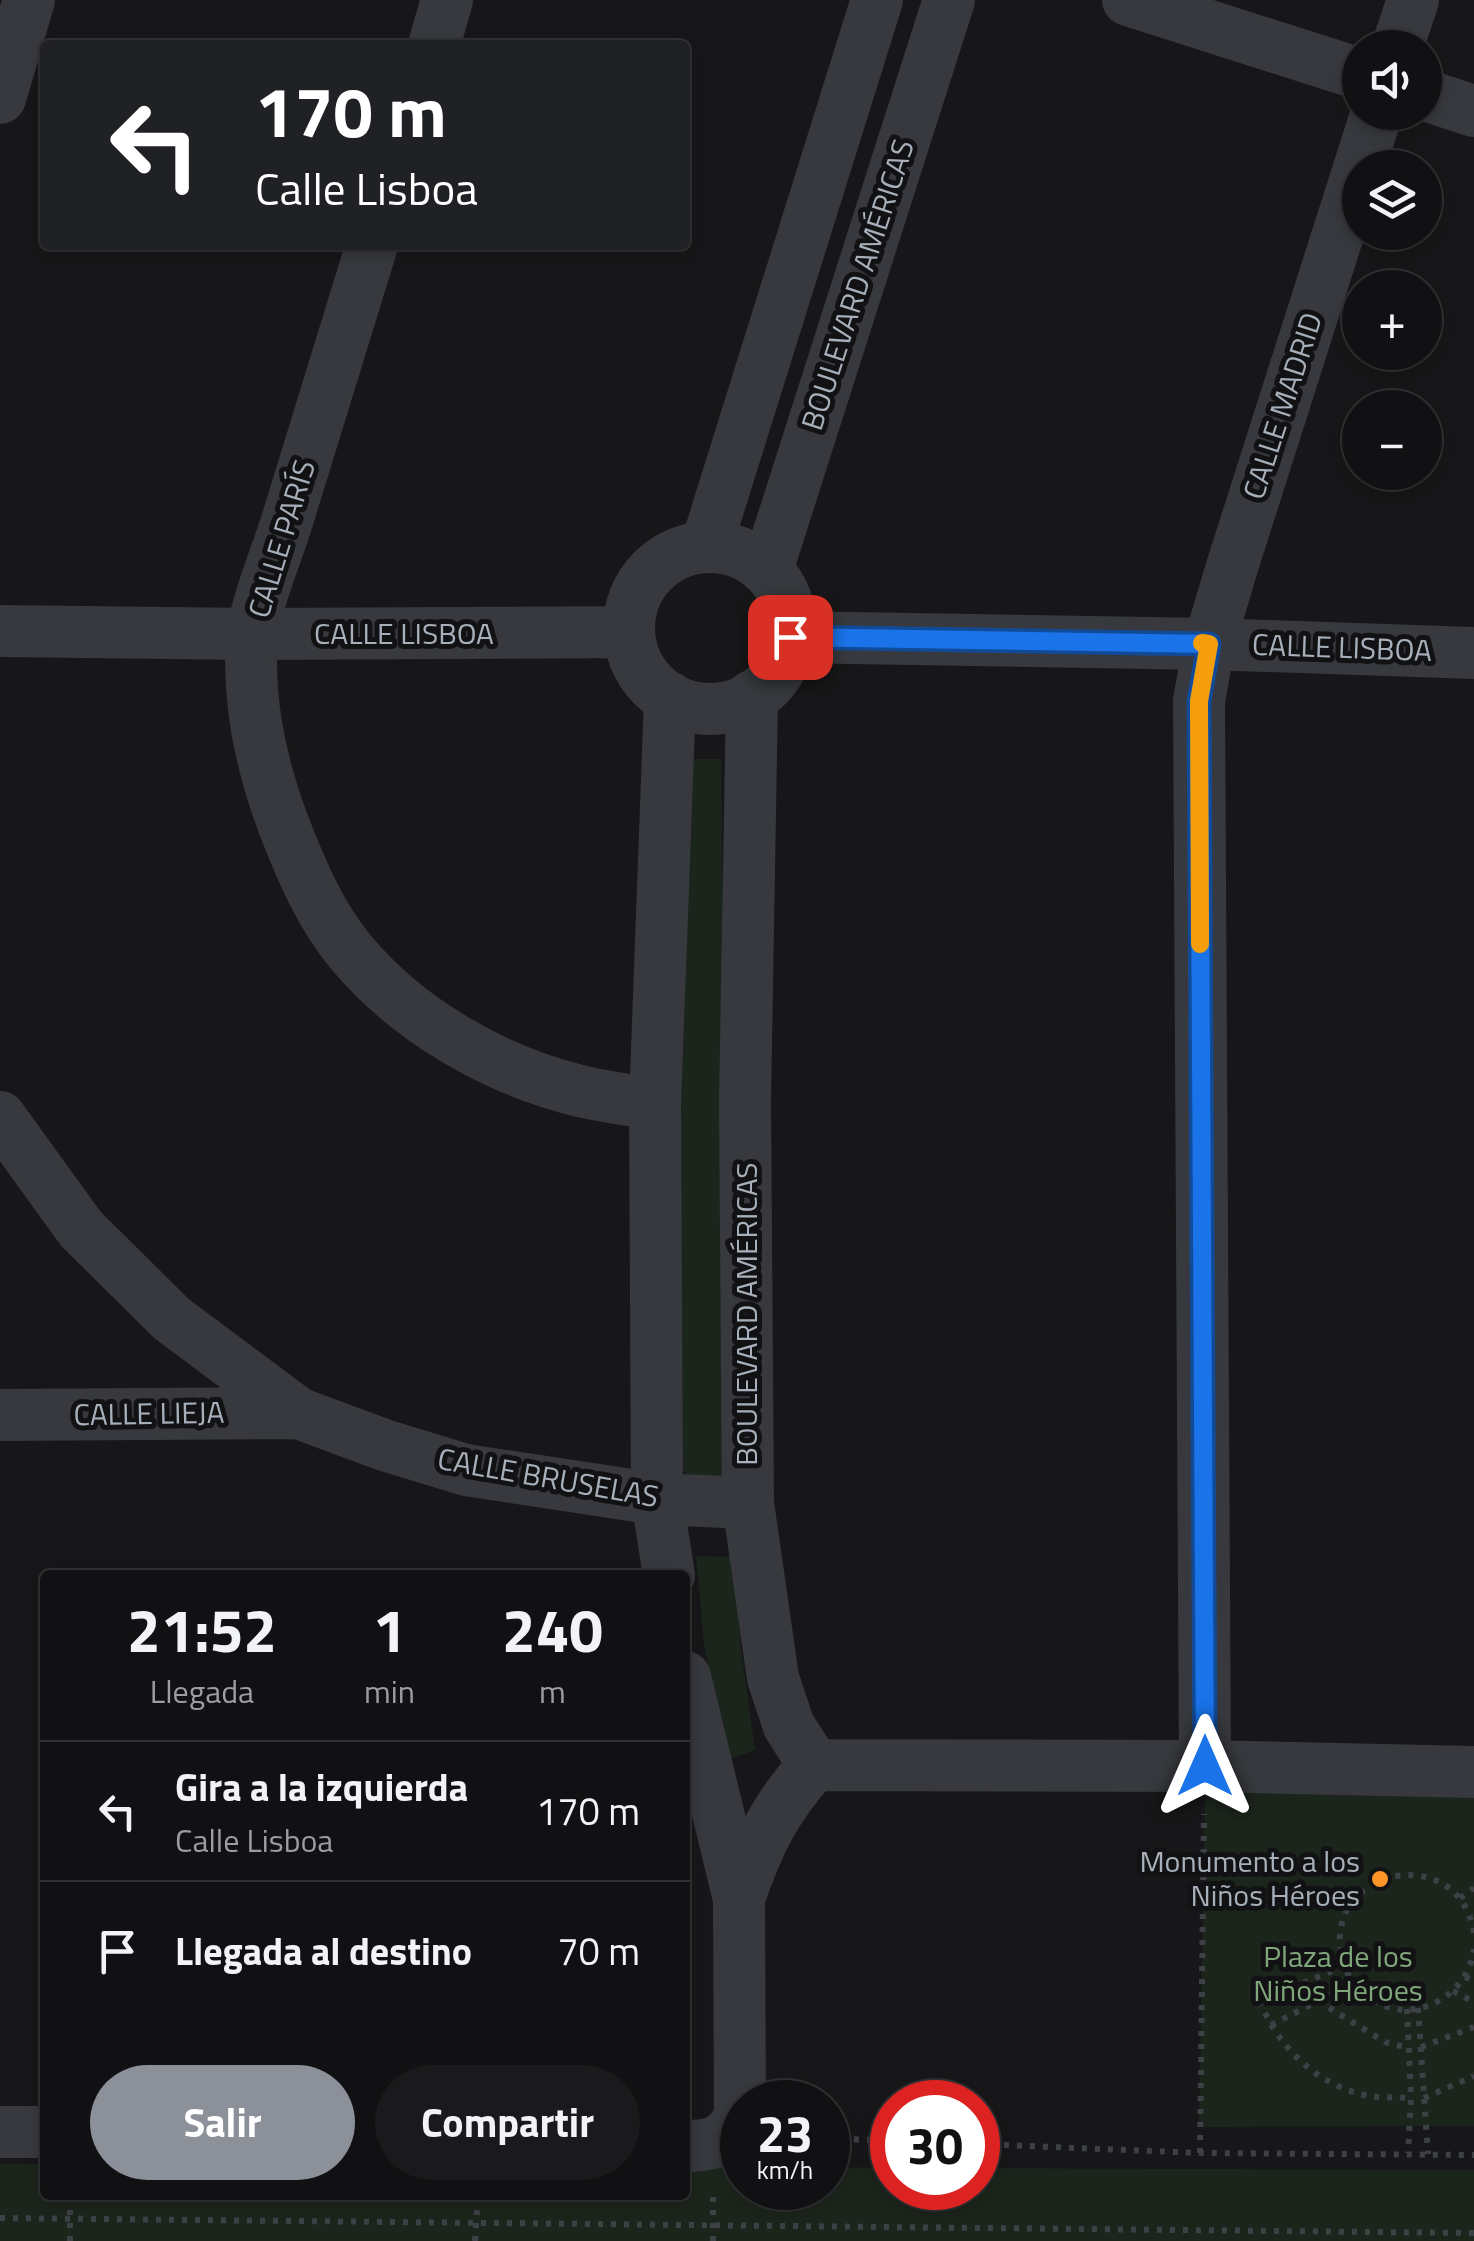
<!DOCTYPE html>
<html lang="es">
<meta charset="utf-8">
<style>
:root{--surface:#111113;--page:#1a1a1c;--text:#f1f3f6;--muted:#9c9da0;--line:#303133;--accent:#8c9099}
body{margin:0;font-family:"Titillium Web",sans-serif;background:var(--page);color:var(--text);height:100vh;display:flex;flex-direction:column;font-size:38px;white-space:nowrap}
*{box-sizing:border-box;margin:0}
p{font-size:32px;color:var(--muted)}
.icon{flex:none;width:55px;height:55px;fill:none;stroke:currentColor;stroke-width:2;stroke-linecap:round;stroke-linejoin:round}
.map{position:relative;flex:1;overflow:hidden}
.drawer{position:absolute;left:40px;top:1570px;width:650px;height:630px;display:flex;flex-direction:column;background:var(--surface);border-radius:10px;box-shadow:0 5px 15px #0003,0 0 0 2px var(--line)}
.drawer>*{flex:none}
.guide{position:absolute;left:40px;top:40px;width:650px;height:210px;border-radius:10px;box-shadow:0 5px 15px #0003,0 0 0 2px var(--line);background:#202124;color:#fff;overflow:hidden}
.buttons{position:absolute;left:1342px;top:30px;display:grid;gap:20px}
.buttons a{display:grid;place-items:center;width:100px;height:100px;border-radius:50%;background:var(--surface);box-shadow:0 5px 15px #0003,0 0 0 2px var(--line);font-size:50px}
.speed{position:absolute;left:720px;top:2080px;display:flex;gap:20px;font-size:50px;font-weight:700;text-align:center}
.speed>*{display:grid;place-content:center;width:130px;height:130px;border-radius:50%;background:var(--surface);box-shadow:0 5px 15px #0003,0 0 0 2px var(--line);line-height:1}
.speed small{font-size:25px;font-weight:400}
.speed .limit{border:15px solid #d22;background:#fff;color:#111}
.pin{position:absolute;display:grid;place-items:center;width:85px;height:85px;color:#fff;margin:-42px;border-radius:20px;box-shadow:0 5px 15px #0006}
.me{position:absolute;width:110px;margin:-55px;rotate:0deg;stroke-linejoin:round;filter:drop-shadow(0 0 8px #0008)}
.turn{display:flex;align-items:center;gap:35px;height:210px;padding:0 50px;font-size:45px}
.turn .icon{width:130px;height:130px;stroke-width:2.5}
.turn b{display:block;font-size:70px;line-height:85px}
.eta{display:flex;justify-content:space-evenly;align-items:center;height:170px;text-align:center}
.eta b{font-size:60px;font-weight:700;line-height:70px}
.primary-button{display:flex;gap:20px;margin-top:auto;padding:20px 50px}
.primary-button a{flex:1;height:115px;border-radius:60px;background:var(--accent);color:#fff;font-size:40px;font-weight:700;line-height:115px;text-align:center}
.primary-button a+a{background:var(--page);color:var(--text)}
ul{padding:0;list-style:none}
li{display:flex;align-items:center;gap:30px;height:140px;padding:0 50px;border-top:2px solid var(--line)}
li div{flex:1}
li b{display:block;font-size:38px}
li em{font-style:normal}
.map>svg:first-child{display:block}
</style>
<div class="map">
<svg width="1474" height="2241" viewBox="0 0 1474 2241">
<rect width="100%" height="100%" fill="#171719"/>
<path fill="#1c251c" d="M673,759H721L730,1475L693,1480L681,1469Z
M696,1556L735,1557L741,1650L755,1750L727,1760L704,1644Z
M1205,1786L1474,1791V2126L1199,2127Z
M0,2164H45V2195H685V2167H742V2188H828V2167L892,2168V2188H978V2168L1474,2170V2241H0Z"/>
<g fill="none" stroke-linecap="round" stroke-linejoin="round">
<path stroke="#3d4146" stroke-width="6" stroke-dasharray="5 8" stroke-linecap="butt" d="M1460,1898L1474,1888
M1474,1933C1458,1837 1317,1870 1343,1961C1347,1978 1360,1993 1376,2002C1418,2025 1468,1994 1474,1949
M1344,1966L1260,2001C1277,2047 1321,2089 1371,2096C1384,2098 1398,2097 1411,2098
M1465,1977L1474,1981
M1453,1991L1474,2002
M1318,2001L1385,2042L1409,2048
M1418,2008L1428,2154
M1407,2009L1411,2098L1408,2153
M1271,2025L1354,1983
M1421,2047L1474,2027
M1424,2098L1474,2076
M828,2138L892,2141
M978,2144L1200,2153L1474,2155
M1200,2153L1204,1814
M0,2218L1474,2233
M70,2241V2195
M475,2241L478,2195
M713,2241V2192"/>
<path stroke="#37393e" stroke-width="52" d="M1128,0L1360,74
M434,45L447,0
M1397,48L1413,0
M1425,95L1474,111
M0,98L29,0
M372,245C344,337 315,429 287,521C277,554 255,605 252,638C247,704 262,769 286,831C302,872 321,916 350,951C407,1020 494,1070 580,1091C605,1097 631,1100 655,1104
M706,547L877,0
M629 628a81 81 0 1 1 162 0a81 81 0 1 1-162 0Z
M767,570L949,0
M0,631L252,634L629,632
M791,637L1209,644L1474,653
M752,696L745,1101L748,1503L773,1678L789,1726L814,1765
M0,1117L81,1229L172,1319L298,1413L384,1445L466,1470L657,1499L748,1503
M0,1415L298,1413
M669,1575L657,1499L655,1104L670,698
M685,1677L739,1899L740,2117C726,2142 713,2146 685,2146
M814,1765L1205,1766L1474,1772
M1205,1766L1199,701L1209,644L1232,567L1377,112
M739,1899C757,1845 775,1808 814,1765
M0,2132H45"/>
</g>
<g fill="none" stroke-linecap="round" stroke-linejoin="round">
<defs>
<path id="route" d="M790,637L1209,644L1199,701L1205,1766"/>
</defs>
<use href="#route" stroke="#114b97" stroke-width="25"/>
<use href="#route" stroke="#1a73e8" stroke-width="18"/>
<path stroke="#f59e0b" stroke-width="18" d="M1200,944L1199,701L1209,644L1202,643"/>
</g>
<circle fill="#ff9529" stroke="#121214" stroke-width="4" cx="1380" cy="1879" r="10"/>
<g text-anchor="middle" stroke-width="10" stroke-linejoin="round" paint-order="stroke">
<g font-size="30" fill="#a7b0ba" stroke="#121214">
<text transform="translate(858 285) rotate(-72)" y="10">BOULEVARD AMÉRICAS</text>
<text transform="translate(1283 406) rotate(-72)" y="10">CALLE MADRID</text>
<text transform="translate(282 539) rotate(-73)" y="10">CALLE PARÍS</text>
<text x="404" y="644">CALLE LISBOA</text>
<text transform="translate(1342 648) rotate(2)" y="10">CALLE LISBOA</text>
<text transform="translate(747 1314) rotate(-90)" y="10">BOULEVARD AMÉRICAS</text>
<text transform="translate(149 1414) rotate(-1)" y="10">CALLE LIEJA</text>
<text transform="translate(548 1478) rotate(10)" y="10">CALLE BRUSELAS</text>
</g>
<g font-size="30" fill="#a7b0ba" stroke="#121214" text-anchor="end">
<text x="1360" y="1872">Monumento a los<tspan x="1360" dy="34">Niños Héroes</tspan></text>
</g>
<g font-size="30" fill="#80a77c" stroke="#121214">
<text x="1338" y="1967">Plaza de los<tspan x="1338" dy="34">Niños Héroes</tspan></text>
</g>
</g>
</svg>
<div class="buttons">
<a><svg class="icon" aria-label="sound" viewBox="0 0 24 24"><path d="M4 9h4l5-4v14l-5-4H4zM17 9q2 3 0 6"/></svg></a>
<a><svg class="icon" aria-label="layers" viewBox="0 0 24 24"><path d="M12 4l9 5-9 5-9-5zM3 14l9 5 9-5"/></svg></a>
<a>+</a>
<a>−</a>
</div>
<div class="speed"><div>23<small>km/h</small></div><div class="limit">30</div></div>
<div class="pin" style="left:790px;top:637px;background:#d93025"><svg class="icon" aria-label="arrive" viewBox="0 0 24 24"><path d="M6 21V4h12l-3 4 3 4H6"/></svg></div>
<svg class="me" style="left:1205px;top:1766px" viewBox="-20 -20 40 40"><path d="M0-17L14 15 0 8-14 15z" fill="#1a73e8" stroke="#fff" stroke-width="4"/></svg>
<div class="guide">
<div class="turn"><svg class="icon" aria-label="left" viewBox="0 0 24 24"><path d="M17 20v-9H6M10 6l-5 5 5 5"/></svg><div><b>170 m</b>Calle Lisboa</div></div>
</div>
<section class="drawer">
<div class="eta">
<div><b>21:52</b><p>Llegada</p></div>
<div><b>1</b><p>min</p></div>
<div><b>240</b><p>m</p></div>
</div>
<ul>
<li><svg class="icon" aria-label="left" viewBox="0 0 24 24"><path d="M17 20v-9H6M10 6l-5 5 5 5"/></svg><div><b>Gira a la izquierda</b><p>Calle Lisboa</p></div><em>170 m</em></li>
<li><svg class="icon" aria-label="arrive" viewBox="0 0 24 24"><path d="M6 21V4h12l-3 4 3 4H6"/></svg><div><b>Llegada al destino</b></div><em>70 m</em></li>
</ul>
<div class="primary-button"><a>Salir</a><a>Compartir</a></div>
</section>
</div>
